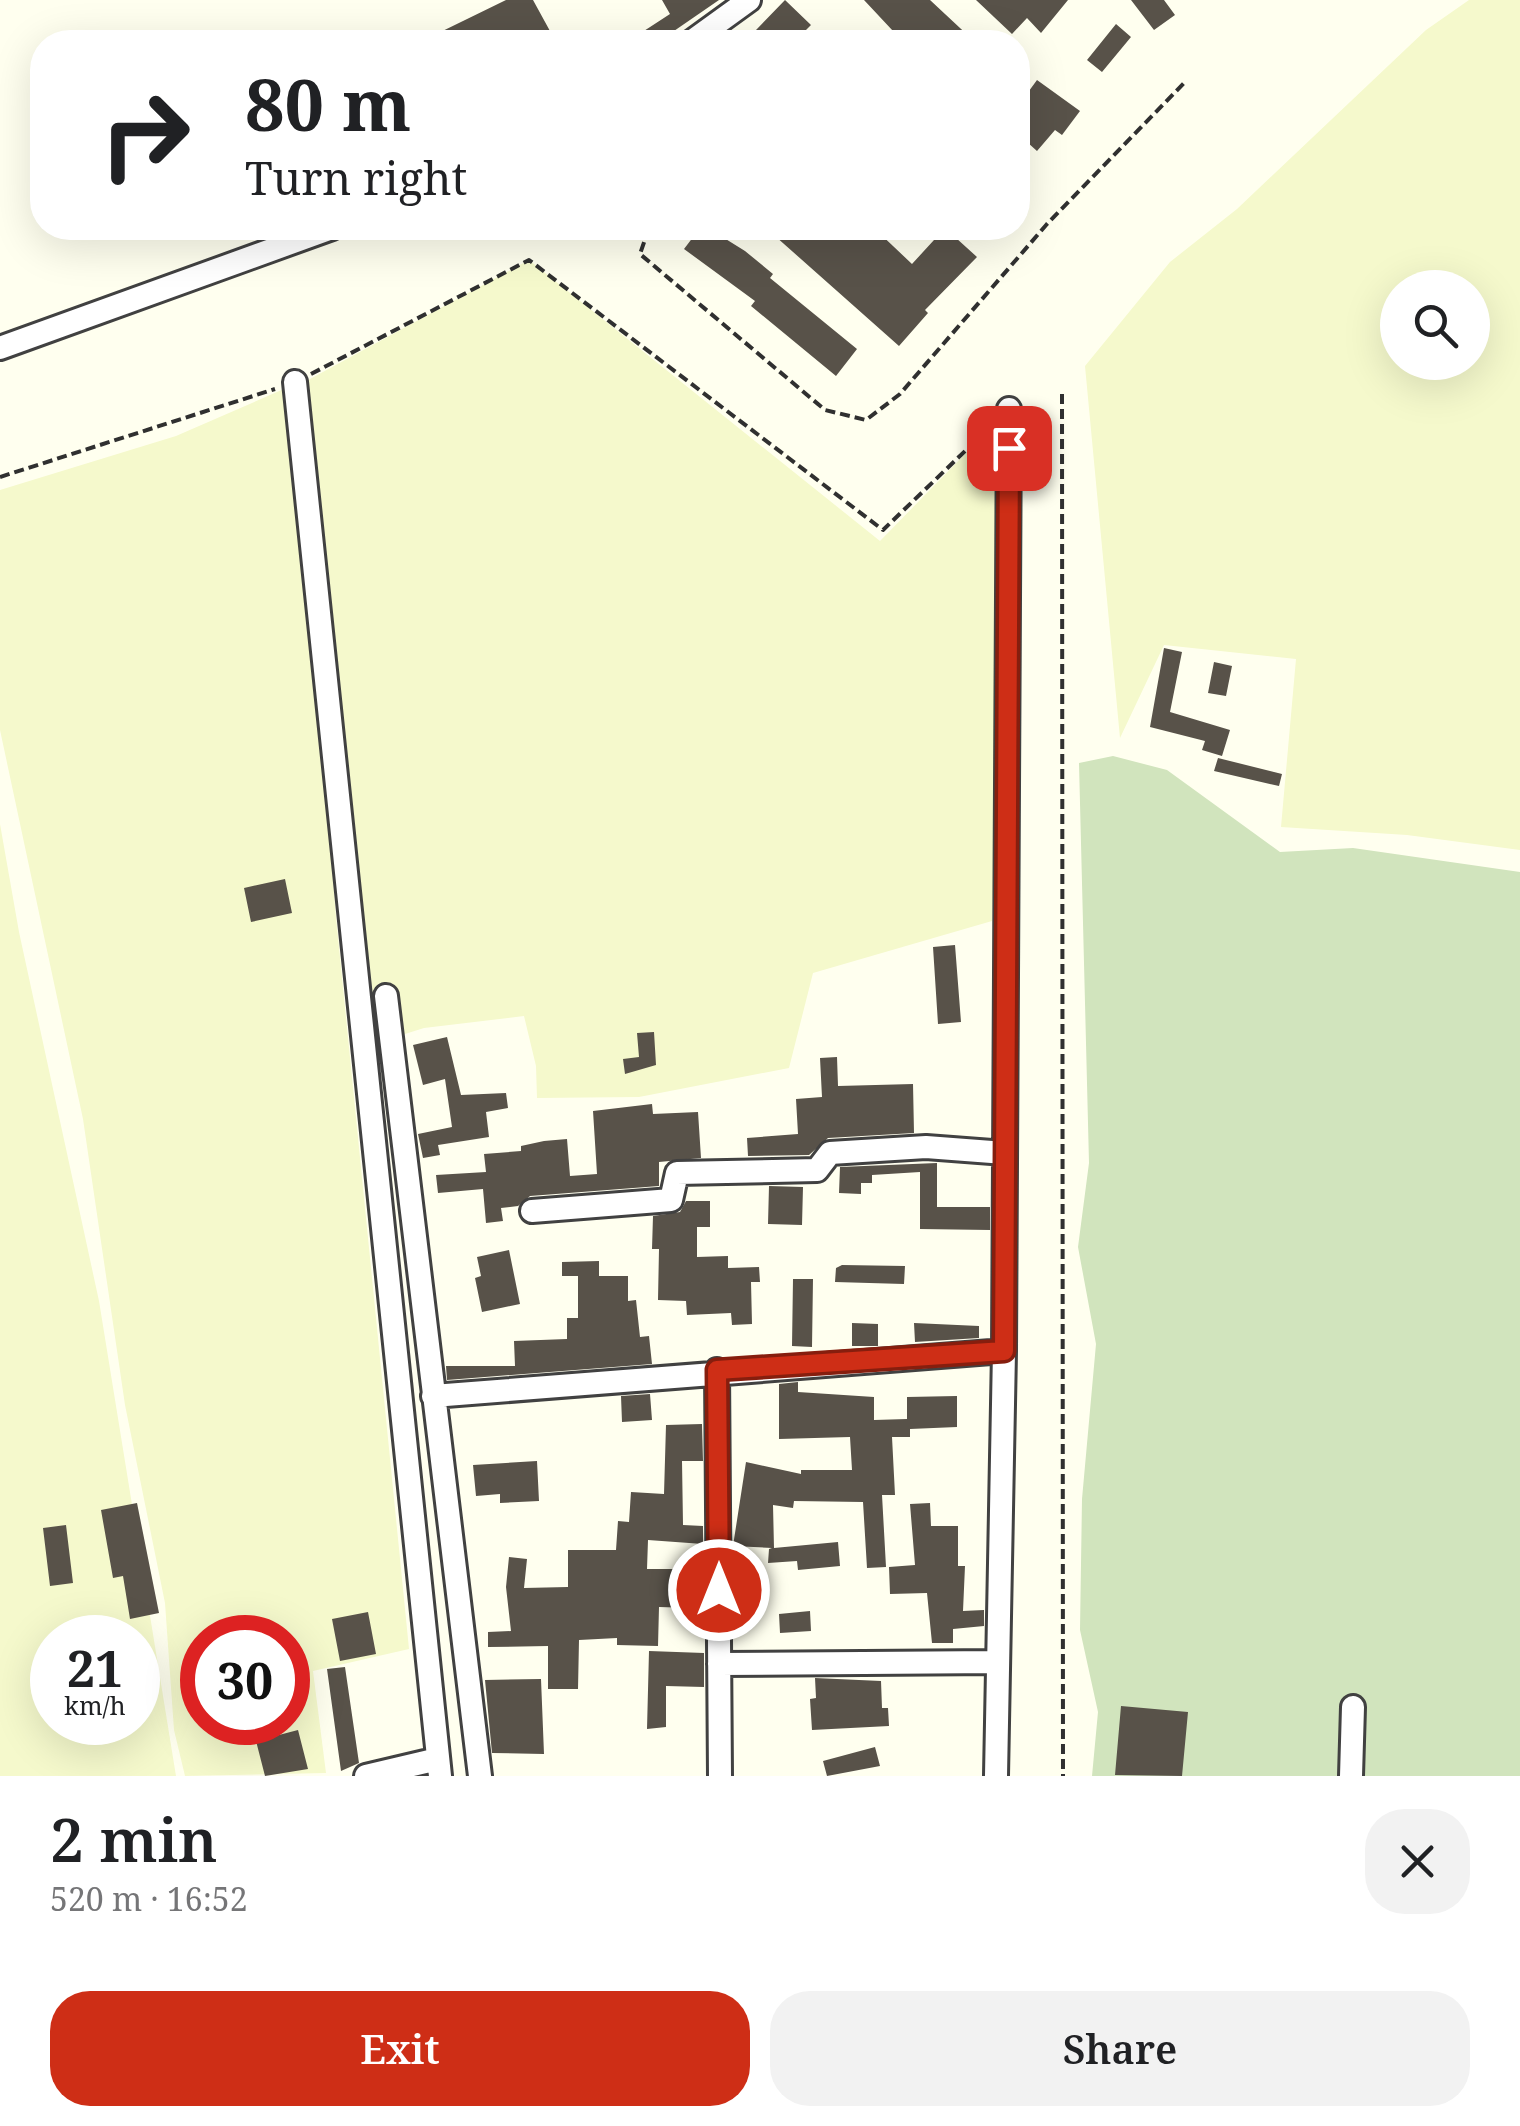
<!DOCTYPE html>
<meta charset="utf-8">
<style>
:root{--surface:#fff;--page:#f2f2f2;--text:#202124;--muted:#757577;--accent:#ce2e16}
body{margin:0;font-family:"Noto Serif",serif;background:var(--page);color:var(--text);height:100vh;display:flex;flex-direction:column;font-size:38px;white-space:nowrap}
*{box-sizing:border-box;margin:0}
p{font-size:32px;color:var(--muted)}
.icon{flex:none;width:55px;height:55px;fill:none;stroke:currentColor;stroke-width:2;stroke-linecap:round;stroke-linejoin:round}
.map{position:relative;height:1776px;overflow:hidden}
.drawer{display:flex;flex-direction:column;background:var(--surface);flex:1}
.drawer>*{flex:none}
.banner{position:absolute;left:30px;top:30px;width:1000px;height:210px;border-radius:40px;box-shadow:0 10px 40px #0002;background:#fff;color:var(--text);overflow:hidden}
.controls{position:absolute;left:1380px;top:270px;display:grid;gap:20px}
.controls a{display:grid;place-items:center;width:110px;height:110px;border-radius:50%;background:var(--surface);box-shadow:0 10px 40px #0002;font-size:50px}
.speed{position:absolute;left:30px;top:1615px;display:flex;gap:20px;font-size:50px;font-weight:700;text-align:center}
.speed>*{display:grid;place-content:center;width:130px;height:130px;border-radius:50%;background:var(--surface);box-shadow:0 10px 40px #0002;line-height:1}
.speed small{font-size:25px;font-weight:400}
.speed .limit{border:15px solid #d22;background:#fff;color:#111}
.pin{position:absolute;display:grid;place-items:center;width:85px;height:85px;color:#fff;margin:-42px;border-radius:20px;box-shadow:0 5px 15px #0006}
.me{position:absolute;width:110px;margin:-55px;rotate:0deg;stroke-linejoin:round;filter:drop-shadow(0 0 8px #0008)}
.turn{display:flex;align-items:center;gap:35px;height:210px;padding:0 50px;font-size:45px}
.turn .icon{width:130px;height:130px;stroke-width:2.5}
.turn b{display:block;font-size:70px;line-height:85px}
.round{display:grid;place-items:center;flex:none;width:105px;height:105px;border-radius:40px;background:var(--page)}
.summary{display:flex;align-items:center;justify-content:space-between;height:170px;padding:0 50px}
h1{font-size:60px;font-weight:600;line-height:75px}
.action{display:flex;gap:20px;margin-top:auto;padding:20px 50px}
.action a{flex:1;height:115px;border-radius:40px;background:var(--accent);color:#fff;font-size:40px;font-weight:600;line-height:115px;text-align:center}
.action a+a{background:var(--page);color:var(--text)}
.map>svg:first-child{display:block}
</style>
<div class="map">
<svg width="1520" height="1776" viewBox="0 0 1520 1776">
<rect width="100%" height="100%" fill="#ffffef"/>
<path fill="#f5f9cc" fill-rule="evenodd" d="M1469,0H1520V850L1407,835L1281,827L1296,659L1164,645L1120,738L1085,366L1170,262L1237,209L1426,30ZM1398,288H1472V362H1398Z
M529,260L880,541L1009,409L992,921L813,973L789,1068L639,1097L537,1098L536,1066L524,1016L424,1028L405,1034L370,1067L299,385Z
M293,385L336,917L409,1649L313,1671L326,1773L185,1776L174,1730L165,1603L125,1405L83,1119L0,730V490L176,436ZM202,1638H288V1722H202Z
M0,824L19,932L99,1301L176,1776H0ZM52,1638H138V1722H52Z"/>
<path fill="#d1e4bd" d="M1113,756L1167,770L1280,852L1353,848L1520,872V1776H1092L1098,1712L1080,1630L1082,1499L1096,1344L1078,1247L1089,1163L1079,763Z"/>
<path fill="#585249" d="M506,0H533L556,42H420Z
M662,0H719L658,42H627L670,14Z
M785,0L811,25L794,42H769L756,30Z
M864,0H930L975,42H882L893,31Z
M976,0H1068L1041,33L1027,18L1012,34Z
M1131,0H1164L1175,15L1154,30Z
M1116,24L1131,37L1102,72L1087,60Z
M1037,80L1080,111L1062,135L1055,130L1037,151L1018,134V106Z
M700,228H708L745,251L773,274L770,278L857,349L836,376L751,306L755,301L684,249Z
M766,228H874L912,264L945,228L977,257L925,310L928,313L899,346Z
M1164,648L1182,652L1170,712L1230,730L1222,756L1202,750L1205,741L1150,727Z
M1214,662L1232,666L1226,696L1208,693Z
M1218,758L1282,774L1279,786L1214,771Z
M285,879L292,913L251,922L244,888Z
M955,945L961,1022L938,1024L933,947Z
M654,1032L656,1065L625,1074L623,1059L639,1057L637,1033Z
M447,1037L461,1095L506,1093L508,1108L486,1112L489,1137L438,1145L440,1155L423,1158L418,1134L452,1127L445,1079L423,1085L413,1045Z
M837,1057L838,1086L913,1084L914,1133L828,1138L809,1155L748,1156L747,1138L798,1134L796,1099L822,1097L820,1058Z
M652,1104L653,1114L698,1112L701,1158L659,1162V1186L530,1196L518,1206L501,1208L503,1221L486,1223L483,1189L438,1193L436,1175L486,1172L484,1154L521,1151V1146L544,1141L567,1139L570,1176L597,1174L593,1111Z
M937,1163V1207H990V1230L920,1229V1172L872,1175V1183H861V1194L839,1193L840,1167Z
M769,1186L803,1187L802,1225L768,1224Z
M686,1201H710V1227H697V1257L728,1256V1268L759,1267L760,1282H751L752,1324L732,1325L731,1313L687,1315L686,1301L658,1300L659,1249H652L653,1216L680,1212Z
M509,1250L520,1304L482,1312L475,1278L481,1276L477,1257Z
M599,1261V1276H628V1301L636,1300L640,1337L649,1336L652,1364L447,1380L446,1366H515L514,1341L567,1339V1318H578V1276H562V1262Z
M842,1265L905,1266L904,1284L835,1282L836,1268Z
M793,1279H813L812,1347L792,1346Z
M852,1323L878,1324V1346H852Z
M914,1323L979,1326V1338L915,1342Z
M798,1382V1392L874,1397V1420L907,1419V1397L957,1396V1427L910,1429V1437H892L895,1495H882L886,1567L867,1568L863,1502L794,1501L793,1508L773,1505L774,1548L838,1542L840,1566L798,1570L797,1561L768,1563L769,1549L772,1548L733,1546L746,1462L801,1474V1470H852L850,1437L779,1439V1384Z
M650,1394L652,1420L622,1422L621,1396Z
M702,1424L703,1461H682L683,1525L703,1526V1544L648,1540L647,1569H703L704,1583H694V1608L659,1607L658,1646L617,1645V1638L579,1640L578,1689H548V1646L488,1647V1632L511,1631L506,1587L509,1557L527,1559L524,1588L568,1587V1550H616L618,1521L629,1522L631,1492L664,1494L666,1425Z
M537,1461L539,1501L500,1503V1494L476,1496L473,1465Z
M137,1503L159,1613L130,1619L123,1576L113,1578L101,1510Z
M930,1503L931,1526H958V1566H965L963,1611L984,1610V1626L953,1629V1643H932L927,1593L890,1594L889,1567L915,1565L910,1504Z
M66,1525L73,1583L50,1586L43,1528Z
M810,1611L811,1631L780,1633L779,1614Z
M368,1612L376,1654L340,1661L332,1619Z
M649,1651L704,1653V1687L666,1686V1727L647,1729Z
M345,1667L359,1763L341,1771L327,1669Z
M815,1678L881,1681L882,1708H888L889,1726L812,1730L810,1699L816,1698Z
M541,1679L544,1754L492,1753L485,1680Z
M1121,1706L1188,1712L1182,1776L1115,1775Z
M298,1730L308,1769L265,1776L256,1741Z
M875,1747L880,1766L827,1776L823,1761Z"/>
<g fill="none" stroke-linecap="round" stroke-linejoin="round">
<defs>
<path id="minor" d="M691,42L749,0
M0,348L332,228
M295,382L440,1776
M386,996L480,1776
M532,1211L671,1200L677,1173L817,1170L830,1153L926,1147L1005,1153
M717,1370L720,1776
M433,1396L1004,1351
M719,1664L998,1662
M366,1776L438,1759
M996,1776L1004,1351L1009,409
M1351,1776L1353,1707"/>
</defs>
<use href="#minor" stroke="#414141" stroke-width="28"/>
<path stroke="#303030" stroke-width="4" stroke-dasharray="10 5" stroke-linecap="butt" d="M649,228L640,254L825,410L866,420L900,394L1047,224L1185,82
M311,374L529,260L883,530L988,429
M1062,394L1063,1776
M0,477L275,389"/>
<use href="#minor" stroke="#fff" stroke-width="22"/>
</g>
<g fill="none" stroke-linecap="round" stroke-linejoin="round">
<defs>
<path id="route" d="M719,1590L717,1370L1004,1351L1009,448"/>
</defs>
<use href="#route" stroke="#861e0e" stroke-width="25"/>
<use href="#route" stroke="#ce2e16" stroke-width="18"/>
</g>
</svg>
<div class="controls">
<a><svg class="icon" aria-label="search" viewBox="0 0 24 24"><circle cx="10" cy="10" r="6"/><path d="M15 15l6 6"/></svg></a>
</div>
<div class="speed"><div>21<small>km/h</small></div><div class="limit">30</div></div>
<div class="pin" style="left:1009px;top:448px;background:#d93025"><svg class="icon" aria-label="arrive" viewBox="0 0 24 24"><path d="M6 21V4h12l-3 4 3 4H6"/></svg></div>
<svg class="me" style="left:719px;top:1590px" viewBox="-20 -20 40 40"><circle r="17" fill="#ce2e16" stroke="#fff" stroke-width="3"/><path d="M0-11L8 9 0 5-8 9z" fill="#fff"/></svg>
<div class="banner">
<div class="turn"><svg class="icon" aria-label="right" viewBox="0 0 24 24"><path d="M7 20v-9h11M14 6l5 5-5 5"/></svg><div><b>80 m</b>Turn right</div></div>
</div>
</div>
<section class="drawer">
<div class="summary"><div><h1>2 min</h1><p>520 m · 16:52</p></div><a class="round"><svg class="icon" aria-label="close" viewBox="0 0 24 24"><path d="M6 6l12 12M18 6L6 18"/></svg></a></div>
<div class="action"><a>Exit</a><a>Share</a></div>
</section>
